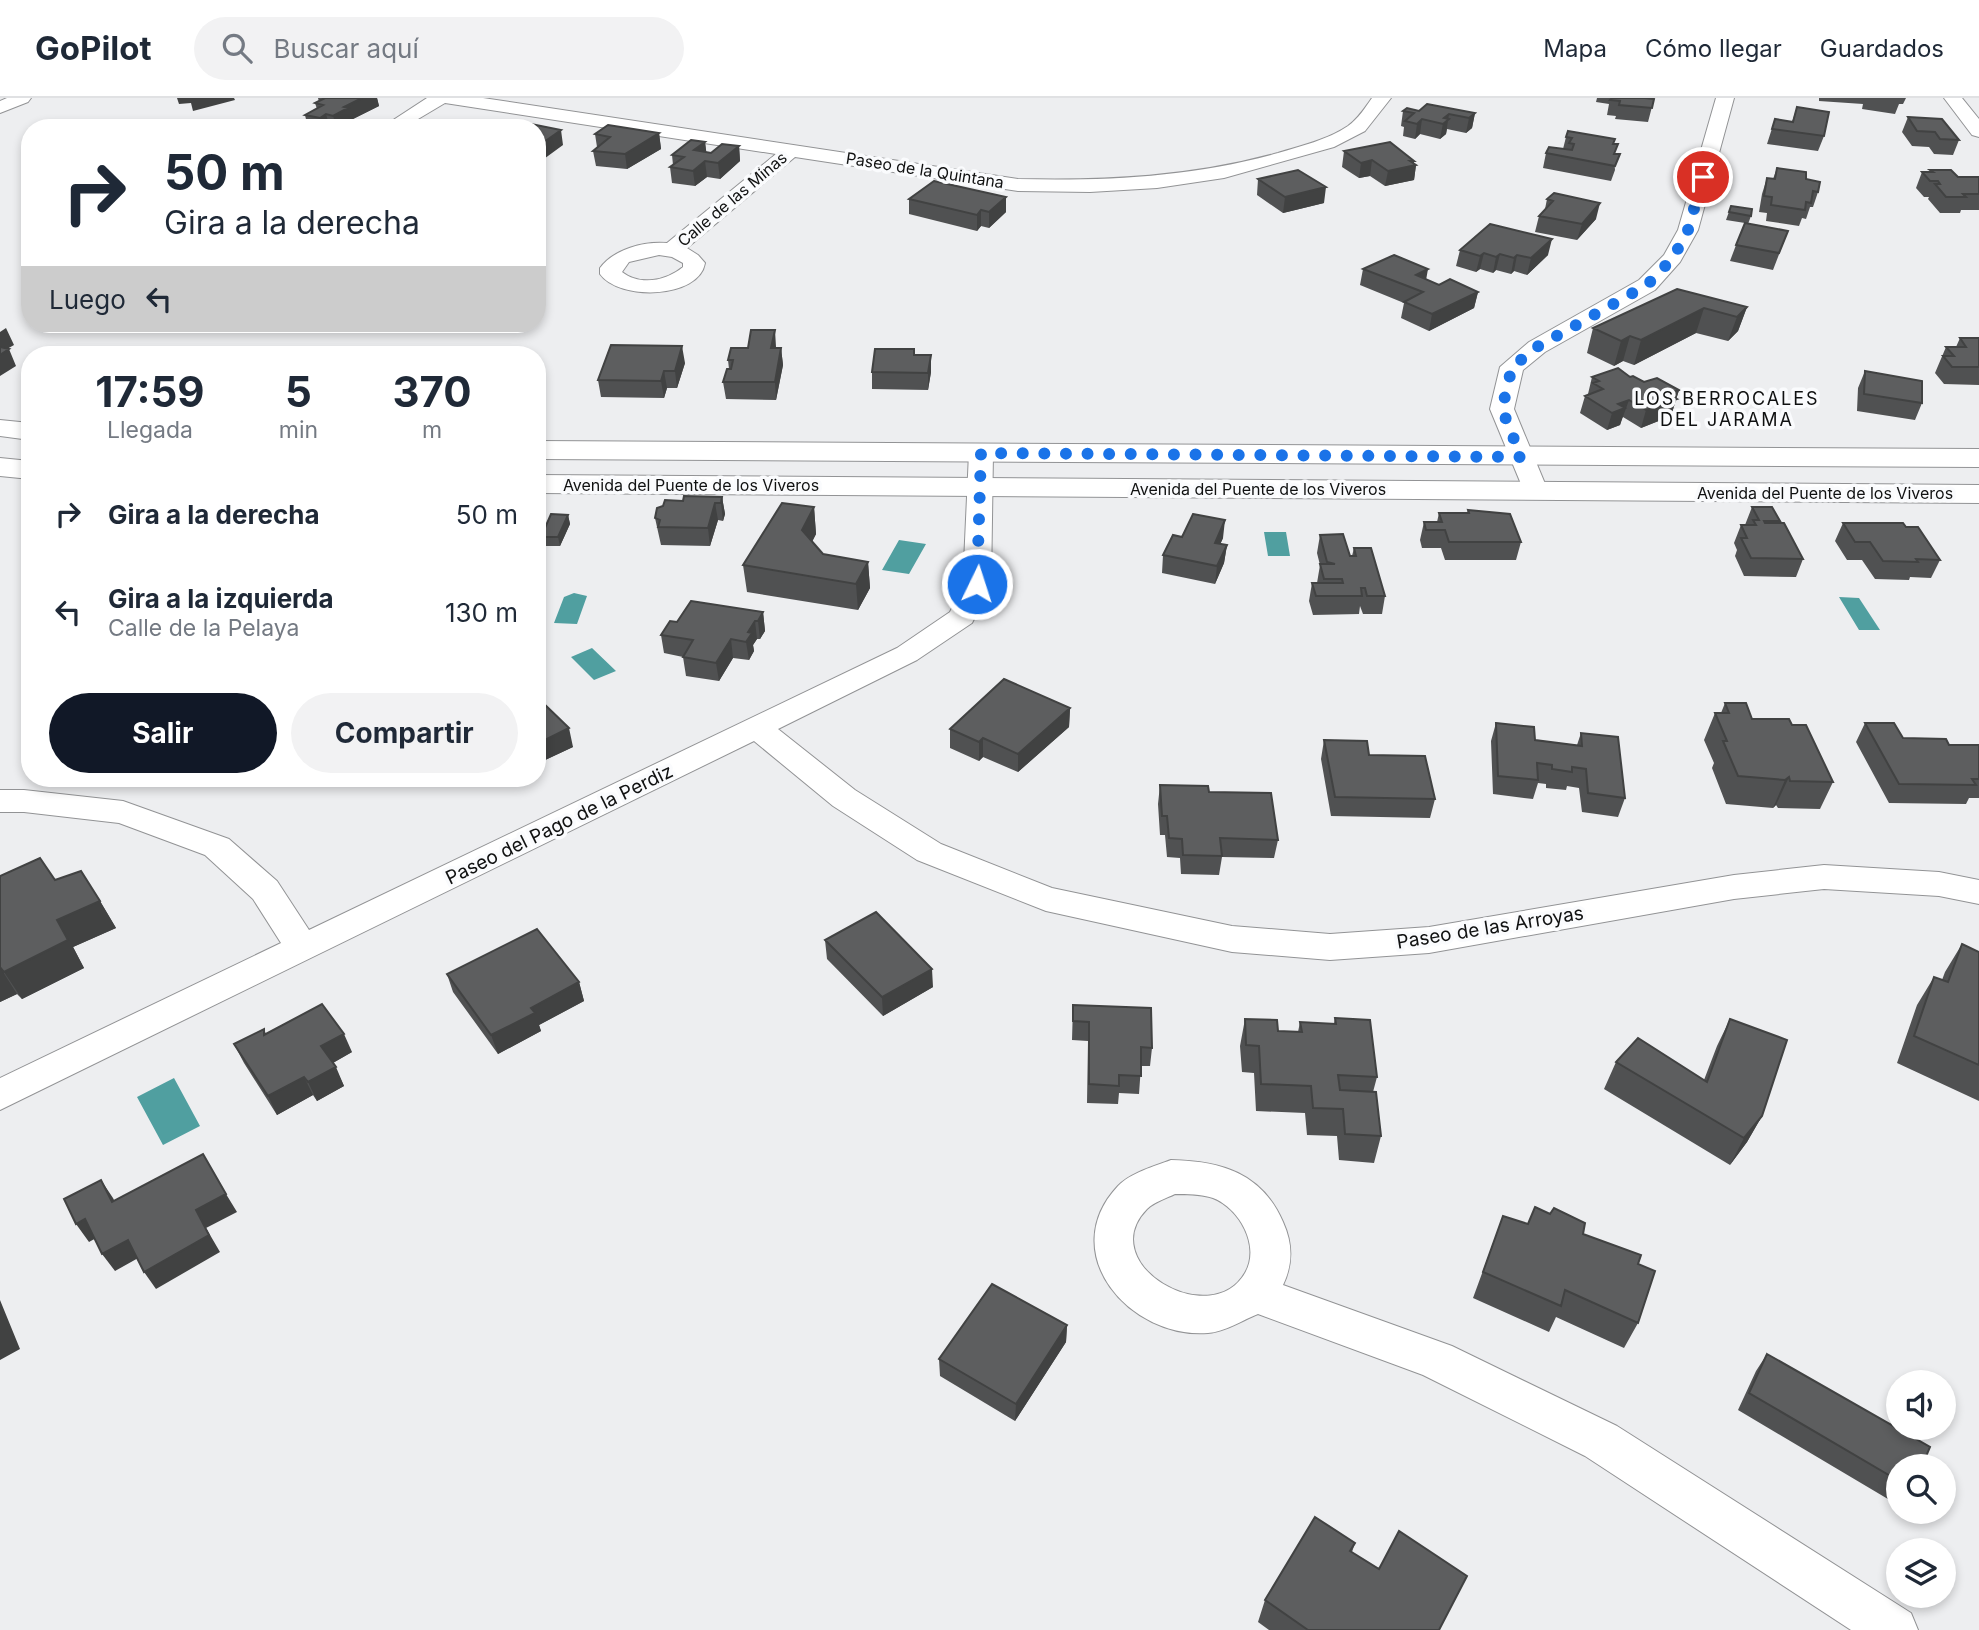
<!DOCTYPE html>
<html lang="es">
<meta charset="utf-8">
<style>
:root{--surface:#fff;--page:#f2f2f3;--text:#1f2937;--muted:#747a83;--line:#e0e1e3;--accent:#111827}
body{margin:0;font-family:Inter,sans-serif;background:var(--page);color:var(--text);height:100vh;display:flex;flex-direction:column;font-size:26px;white-space:nowrap}
*{box-sizing:border-box;margin:0}
p{font-size:23px;color:var(--muted)}
.icon{flex:none;width:38px;height:38px;fill:none;stroke:currentColor;stroke-width:2;stroke-linecap:round;stroke-linejoin:round}
.map{position:relative;flex:1;overflow:hidden}
.side{position:absolute;left:21px;top:248px;width:525px;height:441px;display:flex;flex-direction:column;background:var(--surface);border-radius:28px;box-shadow:0 4px 10px #0003}
.side>*{flex:none}
.hud{position:absolute;left:21px;top:21px;width:525px;height:214px;border-radius:28px;box-shadow:0 4px 10px #0003;background:#fff;color:var(--text);overflow:hidden}
.fabs{position:absolute;left:1886px;top:1272px;display:grid;gap:14px}
.fabs a{display:grid;place-items:center;width:70px;height:70px;border-radius:50%;background:var(--surface);box-shadow:0 4px 10px #0003;font-size:35px}
.pin{position:absolute;display:grid;place-items:center;width:60px;height:60px;color:#fff;margin:-30px;border:4px solid #fff;border-radius:50%;box-shadow:0 2px 7px #0007}
.me{position:absolute;width:77px;margin:-38px;rotate:4deg;stroke-linejoin:round;filter:drop-shadow(0 0 5px #0008)}
.turn{display:flex;align-items:center;gap:24px;height:147px;padding:0 28px;font-size:32px}
.turn .icon{width:91px;height:91px;stroke-width:2.5}
.turn b{display:block;font-size:49px;line-height:60px}
.then{display:flex;align-items:center;height:66px;padding:0 28px;background:#0003;gap:14px;font-size:26px}
.eta{display:flex;justify-content:space-evenly;align-items:center;height:119px;text-align:center}
.eta b{font-size:42px;font-weight:700;line-height:49px}
.cta{display:flex;gap:14px;margin-top:auto;padding:14px 28px}
.cta a{flex:1;height:80px;border-radius:42px;background:var(--accent);color:#fff;font-size:28px;font-weight:700;line-height:80px;text-align:center}
.cta a+a{background:var(--page);color:var(--text)}
ul{padding:0;list-style:none}
li{display:flex;align-items:center;gap:21px;height:98px;padding:0 28px}
li div{flex:1}
li b{display:block;font-size:26px}
li em{font-style:normal}
header{display:flex;align-items:center;gap:42px;box-sizing:border-box;height:98px;padding:0 35px;background:var(--surface);border-bottom:2px solid var(--line)}
header strong{font-size:33px}
nav{display:flex;gap:38px;margin-inline-start:auto;font-size:24px}
.search{width:490px;height:63px;background:var(--page);display:flex;align-items:center;gap:18px;box-sizing:border-box;padding:0 24px;border-radius:38px;color:var(--muted);font-size:26px}
.map>svg:first-child{display:block}
</style>
<header>
<strong>GoPilot</strong>
<div class="search"><svg class="icon" aria-label="search" viewBox="0 0 24 24"><circle cx="10" cy="10" r="6"/><path d="M15 15l6 6"/></svg>Buscar aquí</div>
<nav><a>Mapa</a><a>Cómo llegar</a><a>Guardados</a></nav>
</header>
<div class="map">
<svg width="1979" height="1532" viewBox="0 0 1979 1532">
<rect width="100%" height="100%" fill="#edeef0"/>
<path fill="#509fa0" d="M1264,434H1286L1290,458H1268Z
M899,442L926,446L909,476L882,472Z
M574,495L587,498L577,526L554,525L564,499Z
M1839,499L1859,500L1880,532H1859Z
M592,550L616,573L594,582L571,559Z
M174,980L200,1028L163,1047L137,999Z"/>
<g fill="none" stroke-linecap="round" stroke-linejoin="round">
<defs>
<path id="street" d="M7,0H31L28,4L0,15V3Z
M427,0H483L1018,81C1107,83 1192,79 1278,55C1301,48 1327,42 1348,28C1358,21 1365,10 1372,0H1391L1365,33L1334,49L1224,80L1157,90L1090,94L1018,93L795,59L687,150L698,157L705,165C699,201 619,203 600,176V170C614,151 644,143 667,145L776,56L445,5L403,30H381ZM659,157L672,159L683,165V169C666,183 640,188 622,174L629,164Z
M1716,0H1734L1698,132L1680,164L1655,192L1545,254L1523,272L1514,311L1548,393L1544,398L1535,401L1526,398L1490,311L1500,269L1529,244L1639,182L1664,157L1678,132Z
M1944,0H1962L1979,21V39L1972,37Z
M981,348L990,350L993,355L991,487L972,525L917,562L778,631L855,692L941,746L1052,790L1232,828L1330,836L1429,829L1734,777L1824,767L1939,774L1979,782V806L1939,798L1824,791L1734,801L1429,855L1330,862L1232,854L1046,813L917,762L833,708L754,643L0,1012V980L281,845L253,801L205,757L119,725L24,714H0V692H24L123,703L229,741L277,783L309,832L897,550L950,514L963,487L969,355L972,350Z
M1171,1062C1221,1063 1262,1075 1283,1124C1293,1146 1293,1166 1283,1187L1452,1248L1617,1328L1911,1515L1918,1532H1851L1585,1358L1423,1277L1258,1216C1243,1222 1224,1234 1208,1235C1130,1241 1055,1155 1118,1088C1130,1075 1155,1068 1171,1062ZM1175,1096C1187,1096 1201,1096 1213,1100C1239,1110 1261,1148 1245,1175C1211,1234 1093,1166 1147,1111C1154,1104 1167,1100 1175,1096Z"/>
<path id="secondary" d="M0,322L30,325V342L0,338Z
M537,343L1979,351V369L537,361Z
M0,360L30,363V381L0,378Z
M537,377L1979,387V405L537,395Z"/>
</defs>
<use href="#street" stroke="#929395" stroke-width="2"/>
<use href="#secondary" stroke="#929395" stroke-width="2"/>
<use href="#street" fill="#fff" fill-rule="evenodd"/>
<use href="#secondary" fill="#fff" fill-rule="evenodd"/>
</g>
<path fill="#505152" d="M318,0H377L379,8L351,22L352,24L342,30H308L305,17L317,11L315,5L319,4Z
M1597,0H1645L1654,1L1648,24L1615,21L1616,18L1607,17L1609,6L1596,4Z
M1819,0H1906L1903,6H1899L1895,16L1862,11L1863,6L1819,3Z
M1797,9L1824,38L1818,53L1767,46L1775,21L1792,24Z
M1403,13H1419L1475,15L1472,30L1466,35L1447,31L1446,36L1440,41L1420,36L1415,41L1403,38L1404,29L1401,28Z
M1908,19L1959,42L1953,57L1934,56L1929,49L1912,48L1902,34Z
M659,35L661,51L627,71L596,68L593,53L597,49L595,36Z
M1566,39L1613,46L1615,72L1611,83L1543,70L1546,55L1563,51Z
M705,44L706,54L711,55L739,48L740,63L720,81L707,79L695,88L672,85L670,69L673,67L672,57Z
M1344,53L1416,67L1414,82L1385,88L1370,78L1359,80L1342,69Z
M1777,70L1806,81L1818,94L1813,109H1810L1806,121L1802,120L1799,128L1766,123L1767,115L1759,114L1762,96L1767,80L1773,81Z
M1930,72L1958,79H1979V112H1961L1960,115H1940L1928,101L1929,99H1924L1916,90L1922,74H1929Z
M1258,81L1324,105L1283,115L1257,97Z
M1554,95L1596,121L1577,142L1535,134L1539,118L1545,111L1547,101Z
M1006,99V114L989,130L981,128L977,133L909,116V101Z
M1731,108L1751,118L1748,126L1788,133L1773,172L1730,163L1736,147L1745,125L1726,122Z
M1460,152L1548,157L1527,177L1514,173L1511,176L1496,172L1493,175L1480,171L1476,174L1456,168Z
M1363,171L1426,181L1439,187L1478,194L1474,210L1429,233L1401,220L1404,205L1360,187Z
M1677,191L1747,209L1738,233L1728,243L1696,235L1634,267L1623,263L1614,268L1587,255L1593,230Z
M1960,240H1979V287L1944,286L1935,275L1946,249H1956Z
M776,250H781L783,267L776,302L726,301L723,284L729,271L728,262Z
M914,257H931V274L928,292L872,291V274Z
M685,265L677,290H667L664,300L601,299L598,282Z
M1865,273L1922,305L1915,322L1857,313L1858,290Z
M1592,279L1644,284L1679,292L1671,318L1641,330L1623,319L1622,320L1620,327L1607,332L1580,315L1585,298L1589,297L1588,296Z
M722,399L725,416L723,423L718,422L710,448L661,447L655,420L683,403Z
M814,409L816,436L812,444L823,456L868,464L870,490L858,512L747,494L743,467Z
M1752,409L1780,423L1779,425L1803,461L1796,479L1744,478L1735,458L1737,452L1734,445L1741,427H1745Z
M1468,412L1521,444L1516,462H1445L1441,450H1422L1420,442L1424,424H1437L1439,415H1467Z
M568,417L570,426L560,448H543L541,439Z
M1843,425L1906,429L1940,462L1931,480L1910,479L1909,482L1875,481L1862,462H1847L1835,443Z
M1320,437L1350,458H1352L1354,450L1385,498L1382,516H1363L1360,508L1359,516L1313,517L1309,503L1312,485H1317L1320,467L1317,455Z
M1182,439L1223,440L1220,446L1227,447L1224,465L1215,486L1162,475L1163,457Z
M763,514L765,533L760,541H757L753,547L754,553L749,562L733,560L719,583L686,578L683,559L664,555L661,537L677,524Z
M537,602L573,649L543,663L537,657Z
M1725,605L1752,621L1792,627L1833,684L1820,711L1778,710L1776,707L1773,710L1726,706L1712,670L1714,665L1704,642L1715,615H1721Z
M1070,610L1069,629L1018,674L983,659L979,663L950,650V631Z
M1496,625L1535,642L1577,647L1581,635L1625,700L1618,719L1582,714L1579,690L1567,688L1566,692L1546,690V686L1538,685L1533,701L1493,696L1491,643Z
M1865,625L1903,640L1949,647H1979V700H1969L1966,706L1889,705L1856,644Z
M1324,642L1369,657L1435,701L1430,720L1331,718L1321,661Z
M1160,687L1209,694L1278,742L1274,760L1222,759L1219,777L1181,776L1180,760L1167,759L1165,737H1160L1158,706Z
M0,778L55,782L100,803L116,830L73,849L84,870L22,901L17,896L0,904Z
M825,842L933,889L883,918L827,861Z
M1962,846L1979,854V1003L1897,965L1917,907L1934,879L1942,882L1945,874Z
M447,876L579,884L584,903L539,927L541,933L498,956L453,894Z
M1073,907L1152,950L1150,968H1141L1139,996L1119,995L1118,1006L1087,1005L1088,943L1072,942Z
M1335,920L1377,979L1373,994L1381,1038L1374,1065L1339,1062L1337,1038L1307,1037L1305,1015L1256,1013L1254,975L1242,974L1240,948L1245,921L1278,933L1298,934L1300,924L1334,926Z
M1730,921L1762,1018L1747,1044L1730,1067L1604,991L1616,964L1704,982L1717,948Z
M264,931L266,936L352,954L333,965L344,988L317,1003L313,997L277,1017L244,965L234,946Z
M1503,1118L1528,1126L1583,1136L1638,1166V1225L1624,1250L1556,1219L1549,1234L1473,1200Z
M1067,1227L1066,1244L1015,1323L940,1278L939,1261Z
M1767,1256L1899,1368L1898,1407L1738,1312L1756,1273Z
M1355,1445L1352,1454L1440,1532H1269L1258,1524L1265,1502Z"/>
<path fill="#414242" d="M177,0H234L235,2L193,13L191,5L179,6Z
M362,0H377L379,8L351,22L352,24L342,30H337L333,18L344,9Z
M1475,15L1472,30L1466,35L1469,20Z
M326,16L330,30H323L320,20Z
M1449,16L1446,36L1440,41L1444,20Z
M1422,21L1420,36L1415,41L1417,26Z
M561,32L563,47L537,66V49Z
M659,35L661,51L627,71L625,56Z
M705,44L707,59L694,52Z
M739,48L740,63L720,81L718,65Z
M1372,62L1370,78L1359,80L1361,65Z
M705,63L707,79L695,88L693,73Z
M1410,63H1414V67H1416L1414,82L1385,88L1388,73Z
M1326,89L1324,105L1283,115L1285,99Z
M1006,99V114L989,130V114Z
M1600,105L1596,121L1577,142L1582,126Z
M981,112V128L977,133V117Z
M1552,141L1548,157L1527,177L1531,160Z
M1484,155L1480,171L1476,174L1480,158Z
M1500,156L1496,172L1493,175L1496,159Z
M1517,157L1514,173L1511,176L1514,160Z
M1428,171L1425,188L1416,177Z
M1478,194L1474,210L1429,233L1432,216Z
M1747,209L1738,233L1728,243L1737,219Z
M1704,210L1696,235L1634,267L1641,242Z
M6,230L14,247L0,255V234Z
M775,232L776,249L773,267L771,250Z
M1630,238L1623,263L1614,268L1621,243Z
M682,248L685,265L677,290L675,273Z
M781,250L783,267L776,302L775,284Z
M9,251L16,268L0,278V257Z
M931,257V274L928,292V275Z
M542,267L546,284L537,305V279Z
M664,273L667,290L664,300L661,283Z
M1679,292L1671,318L1641,330L1646,312L1668,296Z
M1629,302L1620,327L1607,332L1612,315L1618,306Z
M722,399L725,416L723,423L721,405Z
M715,405L718,422L710,448L708,430Z
M814,409L816,436L804,459L802,432Z
M568,417L570,426L560,448L558,439Z
M1225,422L1223,440L1213,463L1215,445Z
M1227,447L1224,465L1215,486L1217,468Z
M868,464L870,490L858,512L856,486Z
M763,514L765,533L760,541L758,523Z
M755,523L757,541L753,547L754,553L749,562L746,544L748,534Z
M731,541L733,560L719,583L716,565Z
M1070,610L1069,629L1018,674V656Z
M569,630L573,649L543,663L539,645Z
M983,640V659L979,663V644Z
M1789,679L1776,707L1773,710L1785,682Z
M100,803L116,830L73,849L84,870L22,901L4,874L57,822Z
M0,869L17,896L0,904Z
M932,871L933,889L883,918L882,899Z
M579,884L584,903L539,927L541,933L498,956L491,937L531,910Z
M344,936L352,954L329,967L321,948Z
M336,969L344,988L317,1003L308,984Z
M304,979L313,997L277,1017L268,998Z
M1762,1018L1747,1044L1730,1067L1744,1040Z
M101,1082L113,1100L124,1122L112,1104Z
M226,1096L237,1114L206,1130L220,1154L156,1191L144,1174L196,1112Z
M85,1121L98,1139L89,1144L76,1126Z
M128,1142L140,1159L115,1173L102,1156Z
M0,1202L20,1251L0,1262Z
M1067,1227L1066,1244L1015,1323L1016,1306Z"/>
<path fill="#5d5e5f" stroke="#414242" stroke-width="2" d="M325,0H362L344,9L348,10L333,18L326,16L320,20L305,17L323,7L315,5Z
M1612,0H1645L1654,1L1652,10L1619,7L1620,3L1610,2Z
M1427,6L1475,15L1469,20L1449,16L1444,20L1449,21L1443,26L1422,21L1417,26L1405,23L1414,15L1403,13L1407,10L1419,13Z
M1797,9L1829,14L1824,38L1772,31L1775,21L1793,24Z
M1908,19L1942,21L1959,42L1940,41L1935,34L1917,33Z
M511,22L561,32L537,49V30H500Z
M608,27L659,35L625,56L593,53L610,39L595,36Z
M1568,33L1615,41L1613,46H1618L1614,56H1620L1615,68L1546,55L1549,49L1572,52L1574,46L1569,45L1572,40L1566,39Z
M691,42L705,44L694,52L711,55L722,46L739,48L718,65L705,63L693,73L670,69L684,59L672,57Z
M1390,44L1414,63H1410L1416,67L1388,73L1372,62L1361,65L1344,53Z
M1777,70L1806,74V81L1820,84L1818,94L1813,93L1811,105L1806,104L1805,112L1771,107L1772,99L1764,98L1767,80L1775,81Z
M1298,72L1326,89L1285,99L1258,81Z
M1930,72H1951L1958,79H1979V96H1963L1966,99H1946L1935,86H1940L1938,83H1930L1922,74H1933Z
M934,83L1006,99L989,114L981,112L977,117L909,101Z
M1554,95L1600,105L1582,126L1539,118L1553,103L1547,101Z
M1731,108L1752,111L1751,118L1729,114Z
M1745,125L1788,133L1779,155L1736,147Z
M1490,126L1552,141L1531,160L1517,157L1514,160L1500,156L1496,159L1484,155L1480,158L1460,152Z
M1394,157L1428,171L1416,177L1439,187L1450,181L1478,194L1432,216L1404,204L1423,194L1363,171Z
M1677,191L1747,209L1737,219L1704,210L1641,242L1630,238L1621,243L1593,230Z
M751,232H775L771,250H781L775,284H723L727,271H731L733,262H728L731,250H748Z
M1960,240H1979V269H1952L1943,258H1954L1946,249H1966Z
M611,247L682,248L675,273H664L661,283L598,282Z
M0,249L9,251L0,257Z
M875,251H914V257H931L928,275L872,274Z
M537,267H542L537,279Z
M1618,270L1630,279L1633,278L1644,284L1657,280L1679,292L1668,296L1677,301L1646,312L1629,302L1618,306L1625,310L1612,315L1585,298L1603,291L1593,285L1599,283L1592,279Z
M1865,273L1922,283V305L1864,296Z
M684,398L722,399L721,405H715L708,430L658,429L660,422L655,420L657,410L663,408L665,402L683,403Z
M782,405L814,409L802,432L823,456L868,464L856,486L743,467Z
M1752,409H1772L1780,423H1764L1765,425H1784L1803,461L1751,460L1741,440H1747L1741,427H1756L1753,422H1759Z
M1468,412L1510,416L1521,444H1449L1445,432H1426L1424,424H1442L1439,415H1469Z
M551,416L568,417L558,439H541Z
M1193,416L1225,422L1215,445L1227,447L1217,468L1163,457L1173,437L1182,439Z
M1843,425H1903L1906,429H1918L1940,462L1916,461L1918,464L1883,463L1870,444H1855Z
M1343,436L1350,458H1356L1354,450H1371L1385,498H1367L1365,490H1361L1362,498H1316L1312,485H1343L1342,481H1324L1320,466H1335L1327,464L1320,437Z
M691,503L763,514L758,523H755L748,534L752,535L746,544L731,541L716,565L683,559L693,542L661,537L670,523L677,524Z
M1004,581L1070,610L1018,656L983,640L979,644L950,631Z
M539,601L569,630L539,645L537,643V602Z
M1725,605H1746L1752,621H1789L1792,627H1806L1833,684L1790,683L1789,679L1785,682L1738,678L1723,643H1727L1715,615H1729Z
M1496,625L1534,629L1535,642L1582,648L1581,635L1618,639L1625,700L1588,695L1586,671L1572,669V674L1552,671V667L1537,665L1538,682L1498,678Z
M1865,625H1894L1903,640L1946,641L1949,647H1979V681H1972L1976,687L1899,686Z
M1324,642L1367,643L1369,657L1425,658L1435,701L1335,699Z
M1160,687L1208,688L1209,694L1271,695L1278,742L1220,740L1222,758L1183,757L1182,741L1169,740L1167,718H1162Z
M40,760L55,782L81,773L100,803L57,822L68,842L4,874L0,869V778Z
M876,814L932,871L882,899L825,842Z
M537,831L579,884L531,910L535,915L491,937L447,876Z
M1962,846L1979,854V967L1914,938L1934,879L1948,884Z
M322,906L344,936L321,948L336,969L308,984L304,979L268,998L234,946L264,931V937Z
M1073,907L1151,910L1152,950L1141,949V978L1119,977V988L1089,986V924L1073,923Z
M1335,920L1370,922L1377,979L1338,977L1340,992L1376,994L1381,1038L1345,1036L1343,1011L1313,1010L1311,988L1261,986L1259,948L1246,947L1245,921L1277,922L1278,933L1302,934L1300,924L1336,926Z
M1730,921L1787,942L1762,1018L1744,1040L1616,964L1638,940L1707,984Z
M203,1056L226,1096L196,1112L209,1137L144,1174L128,1142L102,1156L85,1121L76,1126L64,1101L101,1082L112,1104Z
M1535,1109L1550,1116L1554,1110L1585,1125L1583,1136L1641,1157L1638,1166L1655,1173L1638,1225L1565,1192L1561,1208L1483,1174L1503,1118L1528,1126Z
M992,1186L1067,1227L1016,1306L939,1261Z
M1767,1256L1930,1349L1922,1368H1899V1383L1749,1295Z
M1315,1419L1355,1445L1350,1453L1379,1471L1399,1433L1467,1478L1439,1532H1308L1265,1502Z"/>
<g fill="none" stroke-linecap="round" stroke-linejoin="round">
<path stroke="#1a73e8" stroke-width="12" stroke-dasharray="0 21.6" d="M977,486L981,355L1521,359L1502,311L1512,269L1537,249L1647,187L1673,160L1688,132L1703,79"/>
</g>
<g text-anchor="middle" stroke-width="7" stroke-linejoin="round" paint-order="stroke">
<g font-size="16" fill="#101111" stroke="#fafbfd">
<text transform="translate(925 72) rotate(9)" y="6">Paseo de la Quintana</text>
<text transform="translate(732 101) rotate(-40)" y="6">Calle de las Minas</text>
<text x="691" y="393">Avenida del Puente de los Viveros</text>
<text x="1258" y="397">Avenida del Puente de los Viveros</text>
<text x="1825" y="401">Avenida del Puente de los Viveros</text>
</g>
<g font-size="18" letter-spacing="2" fill="#101111" stroke="#fafbfd">
<text x="1727" y="307">LOS BERROCALES<tspan x="1727" dy="21">DEL JARAMA</tspan></text>
</g>
<g font-size="19" fill="#101111" stroke="#fafbfd">
<text transform="translate(559 726) rotate(-26)" y="7">Paseo del Pago de la Perdiz</text>
<text transform="translate(1490 829) rotate(-9)" y="7">Paseo de las Arroyas</text>
</g>
</g>
</svg>
<div class="fabs">
<a><svg class="icon" aria-label="sound" viewBox="0 0 24 24"><path d="M4 9h4l5-4v14l-5-4H4zM17 9q2 3 0 6"/></svg></a>
<a><svg class="icon" aria-label="search" viewBox="0 0 24 24"><circle cx="10" cy="10" r="6"/><path d="M15 15l6 6"/></svg></a>
<a><svg class="icon" aria-label="layers" viewBox="0 0 24 24"><path d="M12 4l9 5-9 5-9-5zM3 14l9 5 9-5"/></svg></a>
</div>
<div class="pin" style="left:1703px;top:79px;background:#d93025"><svg class="icon" aria-label="arrive" viewBox="0 0 24 24"><path d="M6 21V4h12l-3 4 3 4H6"/></svg></div>
<svg class="me" style="left:977px;top:486px" viewBox="-20 -20 40 40"><circle r="17" fill="#1a73e8" stroke="#fff" stroke-width="3"/><path d="M0-11L8 9 0 5-8 9z" fill="#fff"/></svg>
<div class="hud">
<div class="turn"><svg class="icon" aria-label="right" viewBox="0 0 24 24"><path d="M7 20v-9h11M14 6l5 5-5 5"/></svg><div><b>50 m</b>Gira a la derecha</div></div>
<div class="then">Luego<svg class="icon" aria-label="left" viewBox="0 0 24 24"><path d="M17 20v-9H6M10 6l-5 5 5 5"/></svg></div>
</div>
<section class="side">
<div class="eta">
<div><b>17:59</b><p>Llegada</p></div>
<div><b>5</b><p>min</p></div>
<div><b>370</b><p>m</p></div>
</div>
<ul>
<li><svg class="icon" aria-label="right" viewBox="0 0 24 24"><path d="M7 20v-9h11M14 6l5 5-5 5"/></svg><div><b>Gira a la derecha</b></div><em>50 m</em></li>
<li><svg class="icon" aria-label="left" viewBox="0 0 24 24"><path d="M17 20v-9H6M10 6l-5 5 5 5"/></svg><div><b>Gira a la izquierda</b><p>Calle de la Pelaya</p></div><em>130 m</em></li>
</ul>
<div class="cta"><a>Salir</a><a>Compartir</a></div>
</section>
</div>
